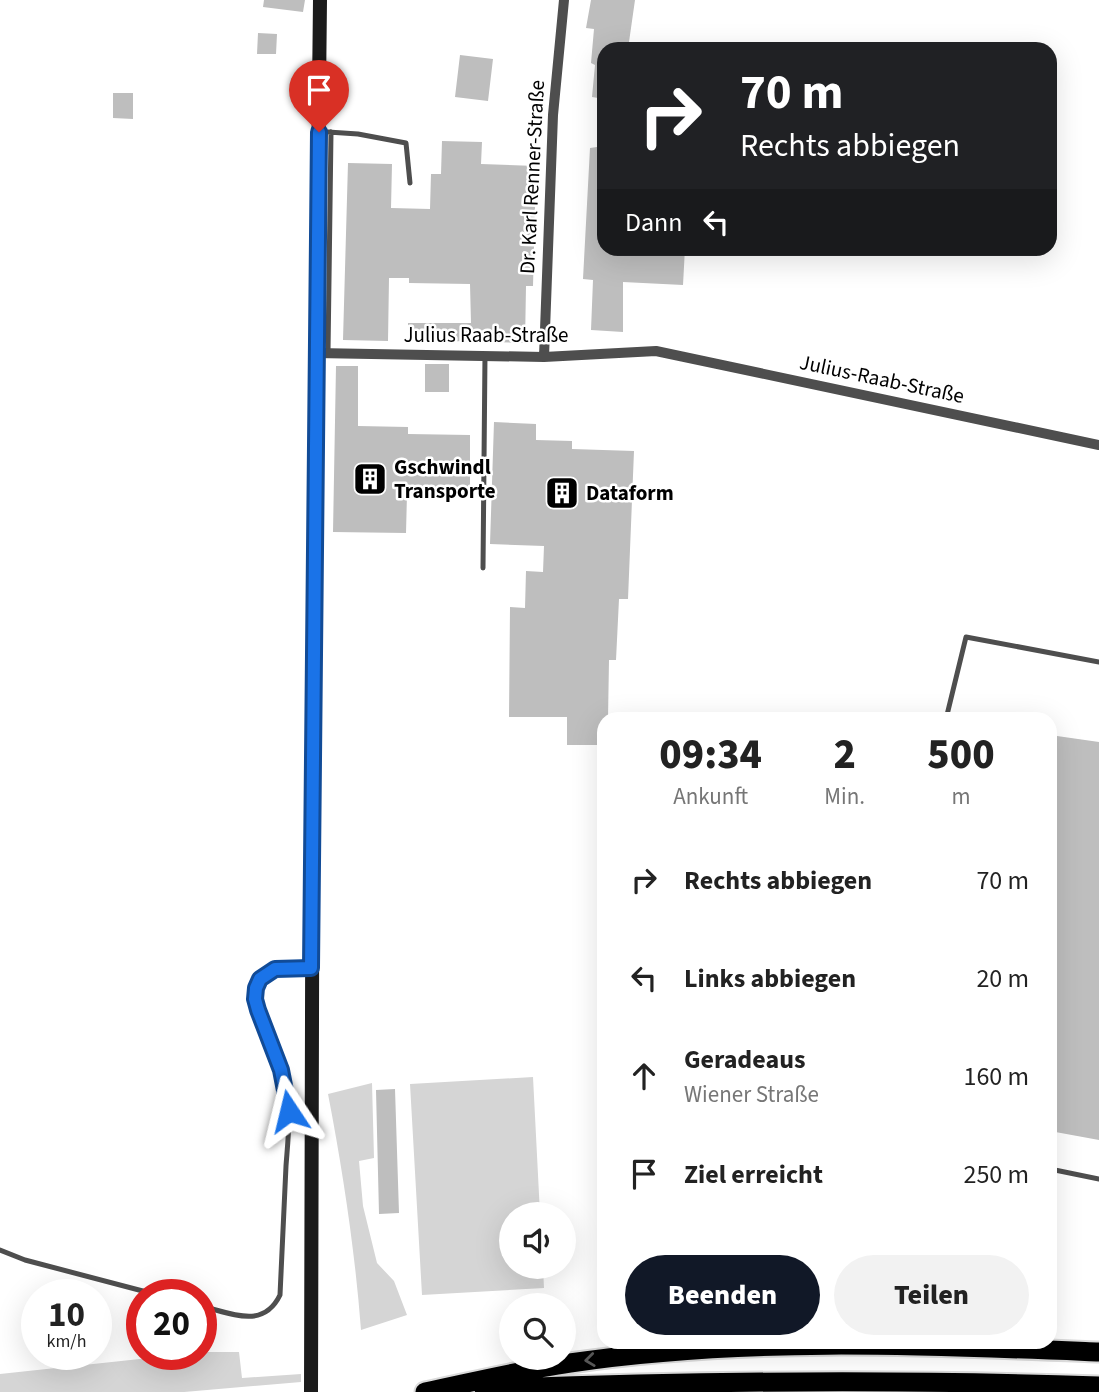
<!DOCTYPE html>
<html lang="de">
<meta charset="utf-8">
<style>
:root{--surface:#fff;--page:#f2f2f2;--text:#222;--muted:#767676;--accent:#111827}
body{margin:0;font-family:"Source Sans 3",sans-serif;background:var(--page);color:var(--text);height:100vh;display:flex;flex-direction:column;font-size:26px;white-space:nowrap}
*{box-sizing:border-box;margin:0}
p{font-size:23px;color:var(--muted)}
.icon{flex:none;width:38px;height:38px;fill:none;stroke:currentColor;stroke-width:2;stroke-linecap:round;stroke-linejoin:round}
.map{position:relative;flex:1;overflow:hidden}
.drawer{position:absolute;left:597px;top:712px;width:460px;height:637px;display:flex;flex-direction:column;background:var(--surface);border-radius:21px;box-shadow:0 7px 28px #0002}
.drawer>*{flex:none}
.guide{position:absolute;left:597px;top:42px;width:460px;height:214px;border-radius:21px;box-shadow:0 7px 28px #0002;background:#202124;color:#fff;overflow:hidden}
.fabs{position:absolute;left:499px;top:1202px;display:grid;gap:14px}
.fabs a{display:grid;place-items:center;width:77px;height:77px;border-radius:50%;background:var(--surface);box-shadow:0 7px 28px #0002;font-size:35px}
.speed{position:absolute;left:21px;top:1279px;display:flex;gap:14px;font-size:35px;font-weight:700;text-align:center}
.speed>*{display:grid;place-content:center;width:91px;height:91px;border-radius:50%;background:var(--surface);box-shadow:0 7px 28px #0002;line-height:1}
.speed small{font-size:18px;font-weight:400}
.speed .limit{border:10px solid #d22;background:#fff;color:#111}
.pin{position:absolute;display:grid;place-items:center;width:60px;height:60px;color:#fff;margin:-72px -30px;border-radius:50% 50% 50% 0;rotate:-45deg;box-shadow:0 0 7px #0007}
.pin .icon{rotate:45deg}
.me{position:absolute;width:77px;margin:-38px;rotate:350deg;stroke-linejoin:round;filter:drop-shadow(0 0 5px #0008)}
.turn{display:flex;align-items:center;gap:24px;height:147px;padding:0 28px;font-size:32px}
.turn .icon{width:91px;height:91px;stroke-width:2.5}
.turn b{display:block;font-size:49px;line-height:60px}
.then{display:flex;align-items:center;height:66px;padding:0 28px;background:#0003;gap:14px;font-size:26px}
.eta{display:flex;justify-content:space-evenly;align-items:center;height:119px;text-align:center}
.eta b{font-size:42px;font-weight:800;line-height:49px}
.primary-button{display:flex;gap:14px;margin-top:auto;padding:14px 28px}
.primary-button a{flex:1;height:80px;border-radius:42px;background:var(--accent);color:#fff;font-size:28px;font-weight:800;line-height:80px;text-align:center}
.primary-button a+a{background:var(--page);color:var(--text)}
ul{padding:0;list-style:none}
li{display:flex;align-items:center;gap:21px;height:98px;padding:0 28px}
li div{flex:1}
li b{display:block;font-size:26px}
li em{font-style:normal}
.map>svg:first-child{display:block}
</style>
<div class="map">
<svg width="1099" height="1392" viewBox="0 0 1099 1392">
<rect width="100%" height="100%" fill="#fff"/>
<path fill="#d5d5d5" d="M533,1077L540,1214H511V1267H543L544,1288L422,1295L410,1084Z
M372,1083L374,1158L359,1161L363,1206L377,1263L394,1281L407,1315L361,1330C355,1251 343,1172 328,1094Z
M201,1352H239L242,1378L301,1374V1382L184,1392H0V1374L177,1355L201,1354Z"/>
<path fill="#bebebe" d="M264,0H305L303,12L263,7Z
M591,0H635L628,49H604V99L592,97L595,65L591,63L594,29L586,28Z
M258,33L277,34L276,54H257Z
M460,55L493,59L488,101L455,97Z
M113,93H133V119L113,118Z
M442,141L482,142L481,164L536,166L533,286H526L525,343L408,340V323H471L470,284L409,283V278H389L388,341L343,340L348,163L392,164L391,208L430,209L431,174H441Z
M604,146V248H685L683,285L623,282V332L591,330L593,280L583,279L590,148Z
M425,364H449V392H425Z
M336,366H358V426L408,427V434L470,435V494H407L406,533L333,532Z
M494,422L536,424V440L572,441V449L634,451L628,599H619L616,660H609L608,719H604V745H567V717H509L510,607L525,608L526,571L543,572L544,546L490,544Z
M1050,735L1099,742V1140L1050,1131Z
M395,1089L399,1213L379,1214L376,1090Z"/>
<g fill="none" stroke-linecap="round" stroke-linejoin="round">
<defs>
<path id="highway" d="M484,1389C689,1381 894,1379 1099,1386
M425,1392C473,1382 522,1370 570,1363C745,1337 923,1345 1099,1352"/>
</defs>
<use href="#highway" stroke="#dbdbdb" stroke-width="23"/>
<path stroke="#4e4e4e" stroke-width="5" d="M328,132L358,134L406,143L410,183
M328,353L331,132
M483,568L485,355
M946,719L966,637L1099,662
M1050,1169L1099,1179
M0,1250L25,1260L158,1295
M201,1306C231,1313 263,1330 280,1295C282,1252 284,1209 286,1166C288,1138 292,1109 284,1081C278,1059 251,1009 256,989C261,964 290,967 310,968"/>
<path stroke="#4e4e4e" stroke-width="10" d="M316,353L544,357L656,351L1099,445
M544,357L553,115L564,0"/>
<path stroke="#1b1b1b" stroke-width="14" d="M311,1392L313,643L320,0"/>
<use href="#highway" stroke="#000" stroke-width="19"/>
</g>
<defs><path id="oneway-chevron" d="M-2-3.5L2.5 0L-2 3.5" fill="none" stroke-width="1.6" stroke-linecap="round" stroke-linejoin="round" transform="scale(1.75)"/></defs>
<use stroke="#595959" href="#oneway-chevron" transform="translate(590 1360) rotate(173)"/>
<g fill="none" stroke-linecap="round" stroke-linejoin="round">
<defs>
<path id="route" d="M289,1111L281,1070L258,1010L255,999L256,988L260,979L275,969L311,968L319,132"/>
</defs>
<use href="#route" stroke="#114b97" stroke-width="18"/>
<use href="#route" stroke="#1a73e8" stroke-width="12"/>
</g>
<defs>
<symbol id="building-square" viewBox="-11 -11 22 22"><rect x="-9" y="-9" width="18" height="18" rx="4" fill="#000" stroke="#fff"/><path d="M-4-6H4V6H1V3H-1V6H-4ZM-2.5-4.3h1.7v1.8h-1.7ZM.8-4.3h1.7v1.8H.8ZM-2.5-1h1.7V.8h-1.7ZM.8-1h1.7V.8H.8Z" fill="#fff"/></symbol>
</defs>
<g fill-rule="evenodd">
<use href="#building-square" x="351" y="460" width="38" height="38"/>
<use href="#building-square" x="543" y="474" width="38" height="38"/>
</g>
<g text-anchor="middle" stroke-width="5" stroke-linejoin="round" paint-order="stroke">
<g font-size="21" fill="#000" stroke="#fff">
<text transform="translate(532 177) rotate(-87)" y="7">Dr. Karl Renner-Straße</text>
<text x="486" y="342">Julius Raab-Straße</text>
<text transform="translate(882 379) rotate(12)" y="7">Julius-Raab-Straße</text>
</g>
<g font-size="21" font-weight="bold" fill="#000" stroke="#fff" text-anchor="start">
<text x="394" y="474">Gschwindl<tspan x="394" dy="24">Transporte</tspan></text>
<text x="586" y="500">Dataform</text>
</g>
</g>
</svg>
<div class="fabs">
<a><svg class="icon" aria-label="sound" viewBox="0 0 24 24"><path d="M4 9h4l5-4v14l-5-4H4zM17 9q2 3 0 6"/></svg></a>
<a><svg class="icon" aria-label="search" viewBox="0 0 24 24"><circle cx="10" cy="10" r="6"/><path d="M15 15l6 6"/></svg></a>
</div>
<div class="speed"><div>10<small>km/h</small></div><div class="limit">20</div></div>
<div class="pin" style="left:319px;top:132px;background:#d93025"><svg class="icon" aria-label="arrive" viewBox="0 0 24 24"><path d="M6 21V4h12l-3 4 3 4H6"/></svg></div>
<svg class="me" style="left:289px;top:1111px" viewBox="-20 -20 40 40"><path d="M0-17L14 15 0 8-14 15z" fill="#1a73e8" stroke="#fff" stroke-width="4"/></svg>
<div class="guide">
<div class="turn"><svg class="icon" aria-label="right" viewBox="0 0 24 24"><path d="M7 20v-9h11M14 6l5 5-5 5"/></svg><div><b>70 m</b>Rechts abbiegen</div></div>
<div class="then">Dann<svg class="icon" aria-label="left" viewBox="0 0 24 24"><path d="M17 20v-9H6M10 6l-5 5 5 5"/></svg></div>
</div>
<section class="drawer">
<div class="eta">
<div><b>09:34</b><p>Ankunft</p></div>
<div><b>2</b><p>Min.</p></div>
<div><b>500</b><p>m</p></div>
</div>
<ul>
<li><svg class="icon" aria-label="right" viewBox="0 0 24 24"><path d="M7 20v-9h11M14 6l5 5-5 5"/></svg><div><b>Rechts abbiegen</b></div><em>70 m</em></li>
<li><svg class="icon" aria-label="left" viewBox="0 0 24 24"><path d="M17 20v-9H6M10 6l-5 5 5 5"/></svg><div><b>Links abbiegen</b></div><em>20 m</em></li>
<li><svg class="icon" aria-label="ahead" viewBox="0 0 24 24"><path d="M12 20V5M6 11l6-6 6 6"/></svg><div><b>Geradeaus</b><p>Wiener Straße</p></div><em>160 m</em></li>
<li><svg class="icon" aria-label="arrive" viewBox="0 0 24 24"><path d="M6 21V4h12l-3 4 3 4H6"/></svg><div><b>Ziel erreicht</b></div><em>250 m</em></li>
</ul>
<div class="primary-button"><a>Beenden</a><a>Teilen</a></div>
</section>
</div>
